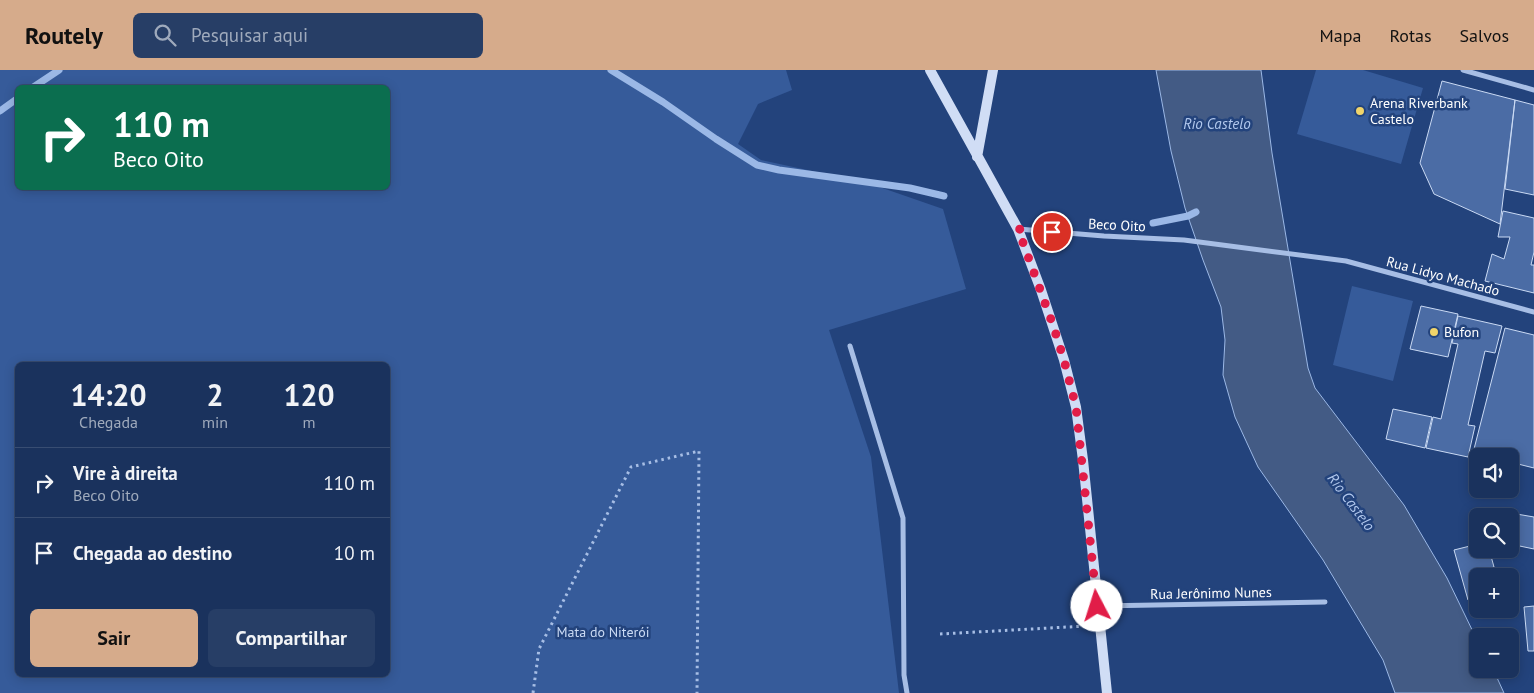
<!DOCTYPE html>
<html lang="pt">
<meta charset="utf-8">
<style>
:root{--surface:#1a325d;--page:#273e66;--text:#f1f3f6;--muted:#9faabc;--line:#384d72;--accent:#d6ab8b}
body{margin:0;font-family:"PT Sans",sans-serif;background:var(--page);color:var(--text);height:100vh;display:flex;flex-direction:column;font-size:19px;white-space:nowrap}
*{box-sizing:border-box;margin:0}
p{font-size:16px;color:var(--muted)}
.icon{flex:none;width:28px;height:28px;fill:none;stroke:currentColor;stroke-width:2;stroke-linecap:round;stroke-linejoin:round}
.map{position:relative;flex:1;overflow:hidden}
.sheet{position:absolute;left:15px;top:292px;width:375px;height:315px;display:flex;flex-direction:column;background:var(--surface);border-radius:8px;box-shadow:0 2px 12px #0003,0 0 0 1px var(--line)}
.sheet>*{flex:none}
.hud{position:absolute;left:15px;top:15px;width:375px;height:105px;border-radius:8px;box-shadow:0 2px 12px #0003,0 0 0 1px var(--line);background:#0b6e4f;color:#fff;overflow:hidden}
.buttons{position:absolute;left:1469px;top:378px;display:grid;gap:10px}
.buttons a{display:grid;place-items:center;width:50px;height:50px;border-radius:8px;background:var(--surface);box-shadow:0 2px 12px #0003,0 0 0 1px var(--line);font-size:25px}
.pin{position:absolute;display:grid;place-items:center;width:42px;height:42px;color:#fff;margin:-21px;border:2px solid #fff;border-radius:50%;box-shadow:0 1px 5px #0007}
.me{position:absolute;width:55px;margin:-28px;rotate:355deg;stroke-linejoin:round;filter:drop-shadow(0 0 4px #0008)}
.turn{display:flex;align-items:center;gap:18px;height:105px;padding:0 15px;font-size:22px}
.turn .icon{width:65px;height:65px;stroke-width:2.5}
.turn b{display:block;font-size:35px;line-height:42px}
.eta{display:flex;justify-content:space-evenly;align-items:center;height:85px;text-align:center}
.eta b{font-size:30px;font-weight:700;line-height:35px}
.action{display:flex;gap:10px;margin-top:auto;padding:10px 15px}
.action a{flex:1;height:58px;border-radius:8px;background:var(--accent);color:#111;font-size:20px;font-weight:700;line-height:58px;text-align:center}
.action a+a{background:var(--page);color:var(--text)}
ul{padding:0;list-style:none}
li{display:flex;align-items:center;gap:15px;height:70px;padding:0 15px;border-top:1px solid var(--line)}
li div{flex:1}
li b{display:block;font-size:19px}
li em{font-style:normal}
header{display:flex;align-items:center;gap:30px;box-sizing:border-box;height:70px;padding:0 25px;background:var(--accent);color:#111}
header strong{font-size:24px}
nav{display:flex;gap:28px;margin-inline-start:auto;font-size:18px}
.search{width:350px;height:45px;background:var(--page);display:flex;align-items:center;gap:12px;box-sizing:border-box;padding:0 18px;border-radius:8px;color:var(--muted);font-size:19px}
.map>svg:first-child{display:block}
</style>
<header>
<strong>Routely</strong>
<div class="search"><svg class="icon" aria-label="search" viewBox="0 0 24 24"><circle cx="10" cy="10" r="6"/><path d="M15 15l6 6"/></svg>Pesquisar aqui</div>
<nav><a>Mapa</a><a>Rotas</a><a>Salvos</a></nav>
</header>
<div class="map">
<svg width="1534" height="623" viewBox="0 0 1534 623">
<rect width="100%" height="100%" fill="#23437c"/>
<path fill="#365b9a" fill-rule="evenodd" d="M0,0H786L792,20L758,34L738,74L761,90L868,113L943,139L966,219L829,260L871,387L899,623H0ZM18,18H388V118H18ZM18,295H388V605H18Z
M1316,0H1363L1423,18L1401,94L1297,64Z
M1352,216L1413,231L1393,311L1333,295Z"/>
<path fill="#435b85" stroke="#9bb8e6" d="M1156,0H1261L1272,83L1308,298L1315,318L1404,435L1447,508L1477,570L1478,599H1493L1504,623H1395L1383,590L1323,490L1258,397L1235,347L1223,305L1225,270L1221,237L1203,190L1185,138L1171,81Z"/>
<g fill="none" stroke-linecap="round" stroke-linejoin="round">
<path stroke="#9bb8e6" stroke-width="7" d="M611,0L663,32L716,69L757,95L779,100L910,118L944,126
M32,18L59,0
M0,41L18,28
M1153,153L1188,146L1196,142"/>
</g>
<path fill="#4b6ca5" stroke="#cadaf4" d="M1442,11L1515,30L1500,154L1434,124L1420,93Z
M1515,30L1534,35V125L1505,119Z
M1503,141L1534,148V182L1531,195H1534V223L1485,211L1492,184L1504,189L1510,167H1498Z
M1421,236L1458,244L1448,287L1410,279Z
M1458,246L1502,256L1495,283L1485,281L1468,355L1475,356L1468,387L1426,378L1433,347L1441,349L1458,274L1452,273Z
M1505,258L1534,265V398L1510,392V386H1486L1473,383Z
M1393,339L1432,347L1425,378L1386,369Z
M1493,440L1534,447V479L1510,474V446H1492Z
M1478,474V479H1489L1494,497L1487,499L1489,506H1478V527L1468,530L1454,480Z
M1534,536V581H1528L1524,537Z"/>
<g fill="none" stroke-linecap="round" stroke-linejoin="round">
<path stroke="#a7bee5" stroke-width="3" stroke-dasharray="2.5 4" stroke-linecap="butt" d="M940,564L1086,556
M533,623L539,579L631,397L699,381L697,623"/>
<path stroke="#a7bee5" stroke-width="5" d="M1463,0L1534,20
M1018,159L1104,166L1184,170L1346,191L1534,242
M850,276L903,448L904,605L907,623
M1097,536L1325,532"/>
<path stroke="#d0ddf5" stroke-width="10" d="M930,0L1018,159L1041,220L1064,290L1076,337L1083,390L1107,623
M977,87L993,0"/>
</g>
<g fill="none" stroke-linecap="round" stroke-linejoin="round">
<path stroke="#e11d48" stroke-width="9" stroke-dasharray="0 16.2" d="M1052,162L1018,159L1053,255L1064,290L1076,337L1097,536"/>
</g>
<g fill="#f0d46a" stroke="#23437c" stroke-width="2">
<circle cx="1360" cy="41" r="5"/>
<circle cx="1434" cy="262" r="5"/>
</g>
<g text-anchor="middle" stroke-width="5" stroke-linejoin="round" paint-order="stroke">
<g font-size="14" fill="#fff" stroke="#23437c" text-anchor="start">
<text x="1370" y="38">Arena Riverbank<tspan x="1370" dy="16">Castelo</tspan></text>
<text x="1444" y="267">Bufon</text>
</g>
<g font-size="14" fill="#fff" stroke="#23437c">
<text transform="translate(1117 155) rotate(3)" y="5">Beco Oito</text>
<text transform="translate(1443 206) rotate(15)" y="5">Rua Lidyo Machado</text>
<text transform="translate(1211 523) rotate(-1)" y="5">Rua Jerônimo Nunes</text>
</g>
<g font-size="14" fill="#cadaf4" stroke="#23437c">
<text x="603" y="567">Mata do Niterói</text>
</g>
<g font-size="15" font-style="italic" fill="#b2c8ed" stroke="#23437c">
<text x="1217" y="59">Rio Castelo</text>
<text transform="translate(1351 432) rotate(53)" y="5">Rio Castelo</text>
</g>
</g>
</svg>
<div class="buttons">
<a><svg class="icon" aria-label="sound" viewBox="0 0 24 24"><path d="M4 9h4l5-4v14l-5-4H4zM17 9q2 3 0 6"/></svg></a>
<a><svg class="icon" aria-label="search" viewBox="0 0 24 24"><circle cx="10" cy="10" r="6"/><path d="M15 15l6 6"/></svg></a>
<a>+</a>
<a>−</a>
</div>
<div class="pin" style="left:1052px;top:162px;background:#d93025"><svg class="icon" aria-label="arrive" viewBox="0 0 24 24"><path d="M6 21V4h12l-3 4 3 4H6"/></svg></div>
<svg class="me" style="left:1097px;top:536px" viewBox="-20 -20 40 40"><circle r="19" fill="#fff"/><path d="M0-13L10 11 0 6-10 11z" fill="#e11d48"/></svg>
<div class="hud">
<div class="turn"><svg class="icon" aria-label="right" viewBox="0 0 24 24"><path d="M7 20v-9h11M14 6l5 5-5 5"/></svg><div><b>110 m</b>Beco Oito</div></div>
</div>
<section class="sheet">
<div class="eta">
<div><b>14:20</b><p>Chegada</p></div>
<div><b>2</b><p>min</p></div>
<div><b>120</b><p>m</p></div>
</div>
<ul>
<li><svg class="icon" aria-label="right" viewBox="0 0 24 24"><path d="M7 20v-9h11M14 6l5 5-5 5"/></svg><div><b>Vire à direita</b><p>Beco Oito</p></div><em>110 m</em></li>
<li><svg class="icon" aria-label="arrive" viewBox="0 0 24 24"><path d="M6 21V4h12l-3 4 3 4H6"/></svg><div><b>Chegada ao destino</b></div><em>10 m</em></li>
</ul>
<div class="action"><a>Sair</a><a>Compartilhar</a></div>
</section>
</div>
